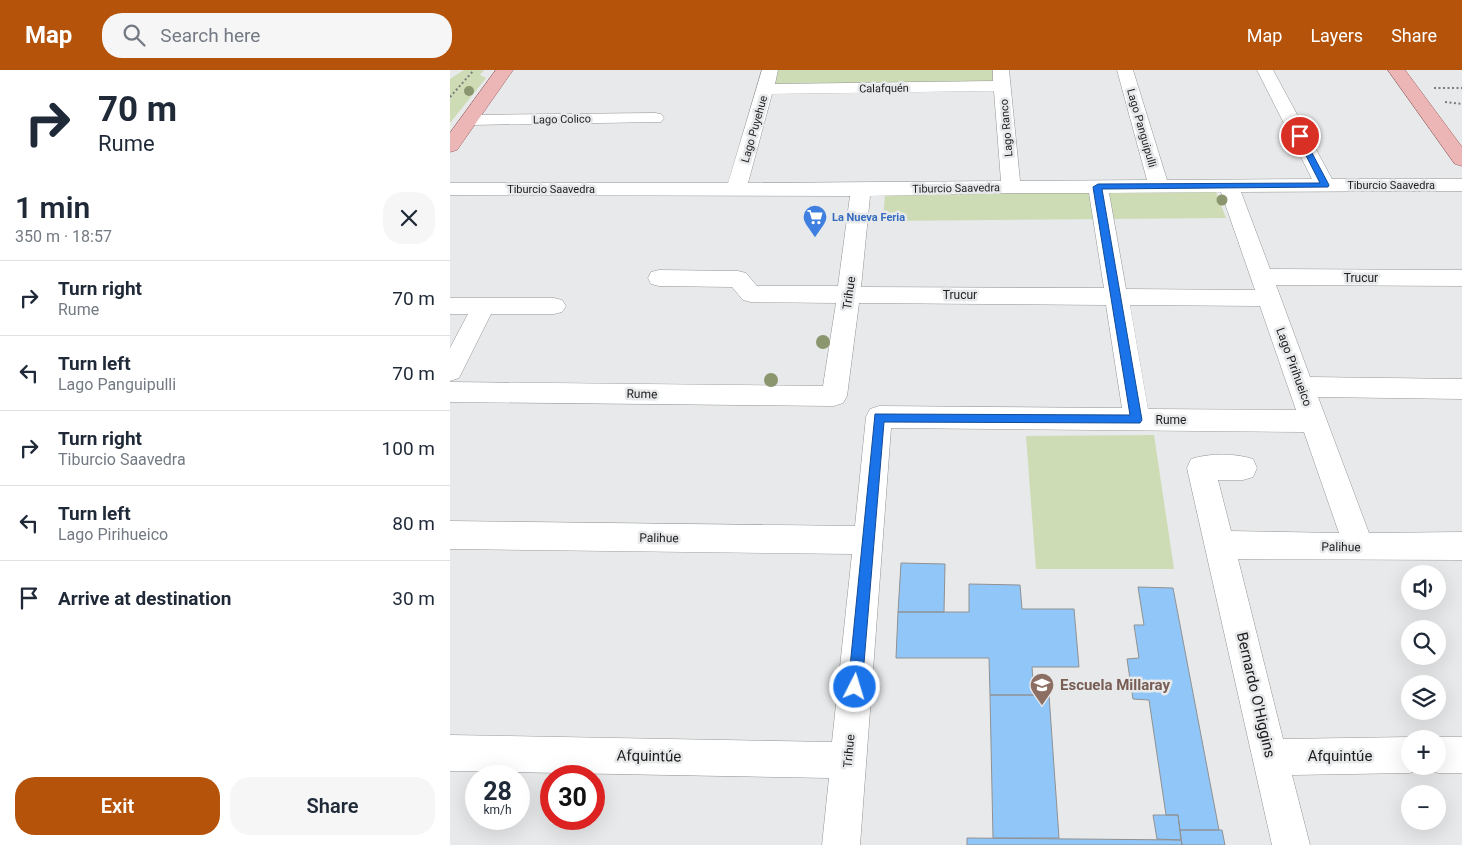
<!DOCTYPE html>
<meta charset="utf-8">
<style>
:root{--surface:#fff;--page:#f6f6f7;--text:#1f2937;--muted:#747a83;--line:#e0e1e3;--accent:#b45309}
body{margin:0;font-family:Roboto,sans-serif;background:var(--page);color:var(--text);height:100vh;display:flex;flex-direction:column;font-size:19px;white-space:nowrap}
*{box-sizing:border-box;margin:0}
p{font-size:16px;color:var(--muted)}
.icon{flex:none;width:28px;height:28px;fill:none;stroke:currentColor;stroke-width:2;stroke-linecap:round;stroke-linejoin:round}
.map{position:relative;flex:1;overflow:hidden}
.panel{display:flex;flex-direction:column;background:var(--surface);width:450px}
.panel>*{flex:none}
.hud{background:#fff;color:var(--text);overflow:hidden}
.fabs{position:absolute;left:951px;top:495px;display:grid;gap:10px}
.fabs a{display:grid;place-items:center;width:45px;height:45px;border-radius:50%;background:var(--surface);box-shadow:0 5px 20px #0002;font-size:25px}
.speed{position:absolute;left:15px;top:695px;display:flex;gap:10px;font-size:25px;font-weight:700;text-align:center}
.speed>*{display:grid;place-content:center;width:65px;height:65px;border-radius:50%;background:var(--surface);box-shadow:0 5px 20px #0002;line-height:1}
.speed small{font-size:12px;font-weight:400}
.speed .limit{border:8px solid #d22;background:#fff;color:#111}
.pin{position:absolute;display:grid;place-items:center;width:42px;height:42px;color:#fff;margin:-21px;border:2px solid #fff;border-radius:50%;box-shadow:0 1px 5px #0007}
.me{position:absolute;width:55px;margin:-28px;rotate:5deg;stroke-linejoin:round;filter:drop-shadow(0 0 4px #0008)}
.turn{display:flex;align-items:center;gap:18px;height:105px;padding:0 15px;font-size:22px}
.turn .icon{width:65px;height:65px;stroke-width:2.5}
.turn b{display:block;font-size:35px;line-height:42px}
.round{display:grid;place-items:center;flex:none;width:52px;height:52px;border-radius:20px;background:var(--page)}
.headline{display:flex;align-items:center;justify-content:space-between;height:85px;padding:0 15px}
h1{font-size:30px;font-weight:600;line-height:38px}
.button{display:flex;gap:10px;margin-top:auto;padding:10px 15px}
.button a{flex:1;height:58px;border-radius:20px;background:var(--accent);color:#fff;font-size:20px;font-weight:600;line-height:58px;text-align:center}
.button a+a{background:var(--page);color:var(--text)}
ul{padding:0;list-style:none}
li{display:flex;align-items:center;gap:15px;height:75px;padding:0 15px;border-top:1px solid var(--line)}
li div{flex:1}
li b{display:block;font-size:19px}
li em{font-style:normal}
header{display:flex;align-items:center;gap:30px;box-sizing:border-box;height:70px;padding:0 25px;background:var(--accent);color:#fff}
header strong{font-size:24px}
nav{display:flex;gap:28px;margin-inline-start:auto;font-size:18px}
.search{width:350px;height:45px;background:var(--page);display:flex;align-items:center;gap:12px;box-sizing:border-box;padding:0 18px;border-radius:20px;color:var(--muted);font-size:19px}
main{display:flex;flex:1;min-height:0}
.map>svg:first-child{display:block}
</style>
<header>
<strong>Map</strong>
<div class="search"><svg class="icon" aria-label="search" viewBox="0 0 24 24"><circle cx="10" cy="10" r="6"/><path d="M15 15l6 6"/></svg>Search here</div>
<nav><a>Map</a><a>Layers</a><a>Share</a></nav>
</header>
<main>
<section class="panel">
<div class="hud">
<div class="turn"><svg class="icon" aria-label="right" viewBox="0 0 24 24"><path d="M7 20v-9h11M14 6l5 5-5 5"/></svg><div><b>70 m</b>Rume</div></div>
</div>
<div class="headline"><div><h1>1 min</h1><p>350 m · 18:57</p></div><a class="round"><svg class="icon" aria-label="close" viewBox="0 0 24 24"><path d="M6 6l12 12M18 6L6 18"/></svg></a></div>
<ul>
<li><svg class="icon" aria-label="right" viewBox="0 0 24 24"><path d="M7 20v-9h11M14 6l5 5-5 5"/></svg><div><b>Turn right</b><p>Rume</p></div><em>70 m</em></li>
<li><svg class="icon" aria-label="left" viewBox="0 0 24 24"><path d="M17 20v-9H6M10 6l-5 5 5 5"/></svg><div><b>Turn left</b><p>Lago Panguipulli</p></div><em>70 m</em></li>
<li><svg class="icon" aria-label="right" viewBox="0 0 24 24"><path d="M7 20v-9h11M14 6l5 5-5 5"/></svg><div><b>Turn right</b><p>Tiburcio Saavedra</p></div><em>100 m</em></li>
<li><svg class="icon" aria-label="left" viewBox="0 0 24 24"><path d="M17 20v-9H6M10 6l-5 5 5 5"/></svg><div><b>Turn left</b><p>Lago Pirihueico</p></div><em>80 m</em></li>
<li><svg class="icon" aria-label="arrive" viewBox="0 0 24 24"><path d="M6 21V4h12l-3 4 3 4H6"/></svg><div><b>Arrive at destination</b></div><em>30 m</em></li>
</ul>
<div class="button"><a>Exit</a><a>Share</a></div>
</section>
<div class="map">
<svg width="1012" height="775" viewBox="0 0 1012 775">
<rect width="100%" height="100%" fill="#e7e9ea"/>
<path fill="#cddcb4" d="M14,0H34L30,5L36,8L0,53V9Z
M328,0H543L546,14L323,17Z
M766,122L776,148L433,151L435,124Z
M704,365L724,499H586L576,366Z"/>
<path fill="#91c6f8" stroke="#909193" d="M451,493L495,494L494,542H448Z
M519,514L570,515L572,539H624L629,597H582L584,625H540L539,588H446L448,542H519Z
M688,517L723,518L769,760H730L728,745H716L699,630L683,629L677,589L689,588L684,555H694Z
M540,625H599L609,768H543Z
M703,745H728L731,770L707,769Z
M730,760H772L775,775H732Z
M517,768L731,770L732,775H517Z"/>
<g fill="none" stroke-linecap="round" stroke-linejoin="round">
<defs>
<path id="minor" d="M312,0H328L325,14L543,11V0H559L570,111L697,110L667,0H683L717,110L862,109L807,0H823L882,109H1012V121L791,122L820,199L1012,200V216L826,215L860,307L1012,309V329L868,327L919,463L1012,462V490L788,489L833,669L960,667L964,669H960V696H973V698L960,703L842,705L860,775H822L737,398L741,389C759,383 785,383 803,389L807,398L803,407L793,410H768L781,461L889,463L854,362L441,358L410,775H372L379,708L0,701V665L382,672L402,484L0,479V451L405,456L416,347L420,339L429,336L672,338L656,235L409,233L397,326L393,333L384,336L0,332V312L373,316L386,233L301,232L293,230L282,217L209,216L201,214L198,208L201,202L209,200L288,201L296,203L307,216H388L400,126L0,125V113H278ZM544,21L551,111L298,113L322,24ZM771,122L805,220L676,219L659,123ZM561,123H639L654,218L411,217L420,126ZM680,235L810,236L846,340L698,339Z
M205,43L211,44L214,48L211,52L19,55L13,54L10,50L13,46L19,45Z
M0,228H104L112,230L116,236L112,242L104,244H41L9,308L0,311V278L18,244H0Z
M988,667H1012V703H988L975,698V696H988V669H984Z"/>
<path id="major" d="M46,0H63L7,80L0,82V63Z
M938,0H955L1012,77V96L1005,94Z"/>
</defs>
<use href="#minor" stroke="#949597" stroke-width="1"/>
<use href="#major" stroke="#9c6162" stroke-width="1"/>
<path stroke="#7a7b7c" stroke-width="2" stroke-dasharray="2 2.5" stroke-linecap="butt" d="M984,18H1012
M0,27L24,0
M995,32L1012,34"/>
<use href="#minor" fill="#fff" fill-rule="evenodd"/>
<use href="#major" fill="#ecb6b6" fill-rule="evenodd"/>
</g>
<g fill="#8b966e">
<circle cx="19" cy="21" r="5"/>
<circle cx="772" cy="130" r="5.5"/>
<circle cx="373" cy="272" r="7"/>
<circle cx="321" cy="310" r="7"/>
</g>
<path fill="#1a73e8" stroke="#114b97" d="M850,63L853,66L879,115L878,117L652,119L692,350L690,353L434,352L412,617L410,622L405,624L400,622L398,617L425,344L680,345L643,117L648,114L870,113L846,66Z"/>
<defs>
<symbol id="supermarket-pin" viewBox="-11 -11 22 30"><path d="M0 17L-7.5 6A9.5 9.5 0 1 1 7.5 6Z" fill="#3f7fe0" stroke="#e7e9ea"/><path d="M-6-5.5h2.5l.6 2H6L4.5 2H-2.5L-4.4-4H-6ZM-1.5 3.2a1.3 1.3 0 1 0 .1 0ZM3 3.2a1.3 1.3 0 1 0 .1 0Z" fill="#fff"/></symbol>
<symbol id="school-pin" viewBox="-11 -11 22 30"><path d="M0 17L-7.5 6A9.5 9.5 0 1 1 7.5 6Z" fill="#8d6e63" stroke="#e7e9ea"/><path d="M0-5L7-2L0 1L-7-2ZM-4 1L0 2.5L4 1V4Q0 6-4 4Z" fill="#fff"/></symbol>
</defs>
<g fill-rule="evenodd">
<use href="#supermarket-pin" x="351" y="133" width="28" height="38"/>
<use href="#school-pin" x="578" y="601" width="28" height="38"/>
</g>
<g text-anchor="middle" stroke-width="5" stroke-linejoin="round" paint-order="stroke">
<g font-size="11" fill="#1d1d1e" stroke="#e7e9ea">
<text transform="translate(434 18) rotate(-1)" y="4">Calafquén</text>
<text transform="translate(112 49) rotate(-1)" y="4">Lago Colico</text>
<text transform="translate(556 58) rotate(-95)" y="4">Lago Ranco</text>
<text transform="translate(692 58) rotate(74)" y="4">Lago Panguipulli</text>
<text transform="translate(304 59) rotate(-74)" y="4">Lago Puyehue</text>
<text x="941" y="119">Tiburcio Saavedra</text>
<text transform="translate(506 118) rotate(-1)" y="4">Tiburcio Saavedra</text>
<text x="101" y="123">Tiburcio Saavedra</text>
</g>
<g font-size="11" font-weight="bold" fill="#366cbe" stroke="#e7e9ea" text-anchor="start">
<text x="382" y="151">La Nueva Feria</text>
</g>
<g font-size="12" fill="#1d1d1e" stroke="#e7e9ea">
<text x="911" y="212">Trucur</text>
<text transform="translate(399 223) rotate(-82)" y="4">Trihue</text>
<text x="510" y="229">Trucur</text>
<text transform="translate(844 297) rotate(70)" y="4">Lago Pirihueico</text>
<text transform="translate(192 324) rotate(1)" y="4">Rume</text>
<text x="721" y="354">Rume</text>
<text transform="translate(209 468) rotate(1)" y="4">Palihue</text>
<text transform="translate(891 477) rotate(1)" y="4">Palihue</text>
<text transform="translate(399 681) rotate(-85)" y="4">Trihue</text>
</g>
<g font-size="15" font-weight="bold" fill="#785e54" stroke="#e7e9ea" text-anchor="start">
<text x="610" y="620">Escuela Millaray</text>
</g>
<g font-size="15" fill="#1d1d1e" stroke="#e7e9ea">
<text transform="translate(806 625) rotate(77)" y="5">Bernardo O'Higgins</text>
<text transform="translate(199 686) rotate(1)" y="5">Afquintúe</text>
<text x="890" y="691">Afquintúe</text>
</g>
</g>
</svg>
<div class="fabs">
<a><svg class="icon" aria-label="sound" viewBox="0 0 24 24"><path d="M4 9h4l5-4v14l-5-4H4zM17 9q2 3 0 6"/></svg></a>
<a><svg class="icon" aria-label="search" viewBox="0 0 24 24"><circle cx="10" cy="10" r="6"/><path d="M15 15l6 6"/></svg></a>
<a><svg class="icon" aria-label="layers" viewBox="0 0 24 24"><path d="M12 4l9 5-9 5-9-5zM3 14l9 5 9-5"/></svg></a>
<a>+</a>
<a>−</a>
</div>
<div class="speed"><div>28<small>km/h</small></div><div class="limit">30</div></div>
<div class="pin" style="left:850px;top:66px;background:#d93025"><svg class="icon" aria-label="arrive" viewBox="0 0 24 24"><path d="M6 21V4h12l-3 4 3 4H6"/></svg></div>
<svg class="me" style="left:405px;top:617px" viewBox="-20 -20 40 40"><circle r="17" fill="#1a73e8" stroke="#fff" stroke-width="3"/><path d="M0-11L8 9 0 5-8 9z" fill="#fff"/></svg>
</div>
</main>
